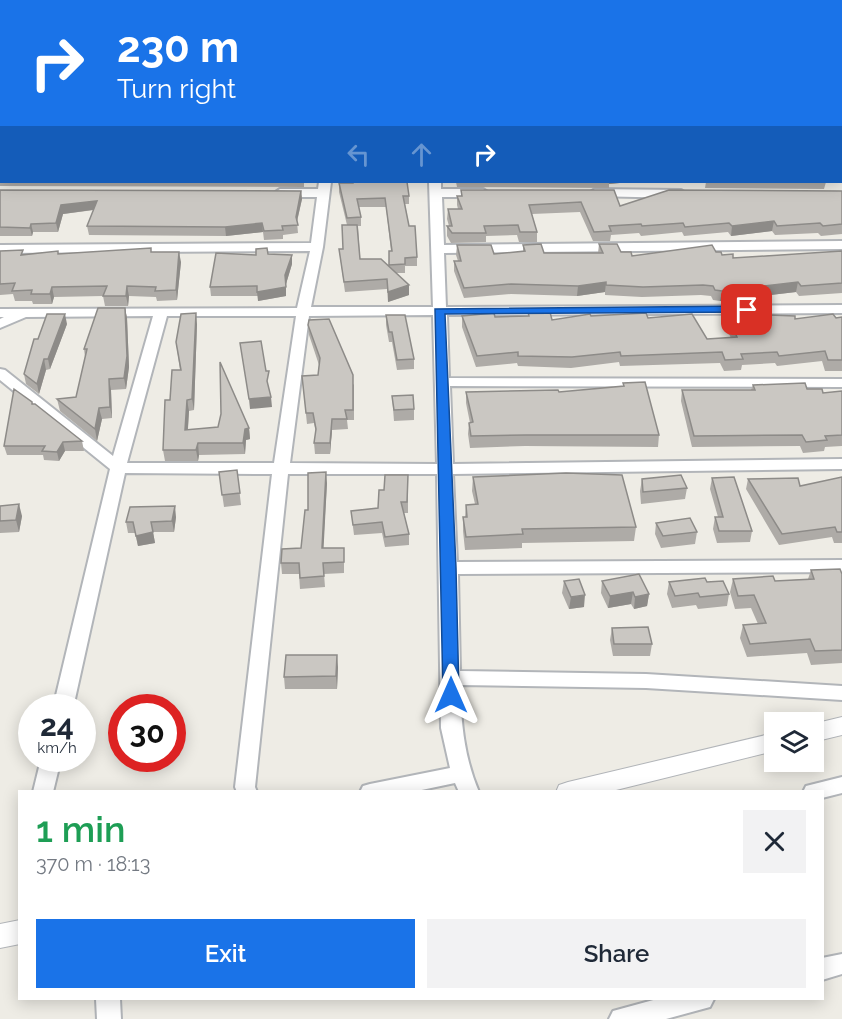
<!DOCTYPE html>
<meta charset="utf-8">
<style>
:root{--surface:#fff;--page:#f2f2f3;--text:#1f2937;--muted:#747a83;--accent:#1a73e8}
body{margin:0;font-family:Raleway,sans-serif;background:var(--page);color:var(--text);height:100vh;display:flex;flex-direction:column;font-size:22px;white-space:nowrap}
*{box-sizing:border-box;margin:0}
p{font-size:20px;color:var(--muted)}
.icon{flex:none;width:33px;height:33px;fill:none;stroke:currentColor;stroke-width:2;stroke-linecap:round;stroke-linejoin:round}
.map{position:relative;flex:1;overflow:hidden}
.panel{position:absolute;left:18px;top:790px;width:806px;height:210px;display:flex;flex-direction:column;background:var(--surface);border-radius:0px;box-shadow:0 3px 15px #0003}
.panel>*{flex:none}
.top-card{position:absolute;left:0px;top:0px;width:843px;height:183px;box-shadow:0 3px 15px #0003;background:#1a73e8;color:#fff;overflow:hidden}
.tools{position:absolute;left:764px;top:712px;display:grid;gap:12px}
.tools a{display:grid;place-items:center;width:60px;height:60px;border-radius:0px;background:var(--surface);box-shadow:0 3px 15px #0003;font-size:30px}
.speed{position:absolute;left:18px;top:694px;display:flex;gap:12px;font-size:30px;font-weight:700;text-align:center}
.speed>*{display:grid;place-content:center;width:78px;height:78px;border-radius:50%;background:var(--surface);box-shadow:0 3px 15px #0003;line-height:1}
.speed small{font-size:15px;font-weight:400}
.speed .limit{border:9px solid #d22;background:#fff;color:#111}
.pin{position:absolute;display:grid;place-items:center;width:51px;height:51px;color:#fff;margin:-26px;border-radius:12px;box-shadow:0 3px 9px #0006}
.me{position:absolute;width:66px;margin:-33px;rotate:0deg;stroke-linejoin:round;filter:drop-shadow(0 0 4px #0008)}
.turn{display:flex;align-items:center;gap:21px;height:126px;padding:0 18px;font-size:27px}
.turn .icon{width:78px;height:78px;stroke-width:2.5}
.turn b{display:block;font-size:42px;line-height:51px}
.lanes{display:flex;align-items:center;height:57px;padding:0 18px;background:#0003;justify-content:center;gap:30px;direction:ltr}
.lanes .off{opacity:.35}
.round{display:grid;place-items:center;flex:none;width:63px;height:63px;border-radius:0px;background:var(--page)}
.headline{display:flex;align-items:center;justify-content:space-between;height:102px;padding:0 18px}
h1{font-size:36px;font-weight:600;line-height:45px;color:#1e9e55}
.primary-button{display:flex;gap:12px;margin-top:auto;padding:12px 18px}
.primary-button a{flex:1;height:69px;border-radius:0px;background:var(--accent);color:#fff;font-size:24px;font-weight:600;line-height:69px;text-align:center}
.primary-button a+a{background:var(--page);color:var(--text)}
.map>svg:first-child{display:block}
</style>
<div class="map">
<svg width="842" height="1019" viewBox="0 0 842 1019">
<rect width="100%" height="100%" fill="#eeece5"/>
<g fill="none" stroke-linecap="round" stroke-linejoin="round">
<defs>
<path id="minor" d="M111,0H121L122,2H112Z
M147,0H162L146,2Z
M0,28H2V34H0Z
M0,60H2V66H0Z
M0,96H2V102H0Z
M319,182H331L323,247L311,307H433L429,182H441V189H483L489,193L483,197H442L444,245L842,241V249L444,253L446,307L842,305V313L447,315L449,378L842,379V387L450,386L453,464L842,459V469L453,474L457,562L842,560V572L458,574L460,671L646,674L842,686V700L646,688L460,685C461,723 464,757 479,792H459L455,783L412,792H360L363,786L370,784L450,768L441,728L437,474H288L255,787L257,792H237L235,787L272,474L125,473L73,708H53L110,469L0,380V369L5,370L113,456L153,316L26,317L0,328V319L4,317H0V309L297,308L310,251L0,253V245L311,243L317,197H280L274,193L280,189H318ZM433,315L437,464L290,463L309,316ZM167,316H296L274,463H127Z
M595,189L681,190L687,194L681,198L591,196L589,193Z
M41,759H61L53,792H33Z
M842,777V793L822,798V792H803L806,786Z
M842,954V974L822,980V958Z
M96,999H120L121,1019H97Z
M657,999H714L710,1007L666,1019H609L613,1011Z"/>
<path id="tertiary" d="M4,0H15L16,2H5Z
M2,87V97L0,98V88Z
M842,717V735L813,742V724Z
M774,733V751L608,792H556L559,785L568,782Z
M20,920V944L0,948V924Z"/>
</defs>
<use href="#minor" stroke="#b2b5b9" stroke-width="4"/>
<use href="#tertiary" stroke="#b2b5b9" stroke-width="2"/>
<use href="#minor" fill="#fff" fill-rule="evenodd"/>
<use href="#tertiary" fill="#fff" fill-rule="evenodd"/>
</g>
<path fill="#aeaba7" fill-rule="evenodd" d="M370,0H535L538,2H370Z
M1,114L2,138H0V117Z
M2,138V182H304V187L0,186V139Z
M351,182H407L409,196V204H405L409,226L417,257V266H405V273H396L409,285V295L388,302L387,289L345,292L339,249H343L347,225L339,192V183H351ZM359,207H386L391,251H389V266L360,259L358,226H361V217Z
M456,182H630L609,184V188L457,187Z
M706,182H826L824,189L705,188Z
M0,190L301,191L302,199L297,222L298,233L283,235V239L264,240L263,232L226,236L89,235L87,226L94,210L63,214L58,232H33L32,236H0Z
M461,190L620,206L842,191V234L821,236L818,233L775,235L772,231L731,236L728,232L684,236L682,232L641,236L639,233L611,235L610,241H593L580,212L532,214L537,232V242H519L517,235L486,236V242L451,243L447,236V226H449L447,219L448,209H458L457,205V196H461Z
M599,244L632,256L716,252L722,255L733,258L842,251V293L799,296L796,292L720,301L713,300L711,296L701,295L642,297L605,295V292L577,296L511,294L464,298L454,271V261H458L456,255L457,245L494,254L523,252V245L544,253H598Z
M151,248V252L181,262L177,300L157,301L156,297L129,296L128,306H105L103,296L54,297L52,304H33L32,301H15L13,294L0,295V251L24,254H58Z
M268,254L292,255V264L286,284V296L258,301V296H211L210,287L256,255Z
M125,308L127,318L129,367L126,389L111,390L112,418L102,419L97,441L60,411L57,399L76,397L85,357L84,349Z
M724,309L743,314L795,319L842,317V371H825L822,361L777,366L775,363L742,365L741,370L724,371L720,363L620,366L619,362L571,368L518,366L517,363L476,367L462,327V316L495,317L528,316V312L552,320L591,316L648,318L707,339L731,338L722,320Z
M386,315L414,359V369L397,370L392,342H389L386,325Z
M67,324L50,369L46,370L39,394L26,384L24,374L38,339Z
M197,324L194,410L189,411L188,429L249,428L250,439L246,440L245,454L199,455L198,461H165L163,450L170,400L180,370L176,342Z
M308,325L354,385V420H347L348,429L332,430L330,454H315L314,443L316,433L314,423L307,424L302,376L318,375L319,365L309,335Z
M623,383L659,435L658,447L525,446L470,448L468,434L469,423H470L466,403V392H559L623,387Z
M753,385L807,389L823,393L842,391V446L825,447L824,451L803,453L800,446L692,447L681,401L682,390H751Z
M392,396L414,409V420L394,421Z
M32,402L33,404L82,441L84,451H65L59,461L44,460L43,455H7L4,446Z
M237,470L241,505L224,507L219,472Z
M408,475V513H404L409,534V545L385,547L382,533L354,535L351,511L378,508L384,490Z
M473,477L636,527L634,541L522,543V548L465,550L463,531V517H465L466,505L475,504L472,491Z
M842,477V543H834L832,537L779,545L746,489L748,479L800,486Z
M712,478L752,531L750,542L717,543L713,529L715,517H718L710,489Z
M642,479L687,488L685,499L641,504L640,491Z
M327,483L323,548L344,559V573L324,574L325,587L300,589L299,574H282L281,563L301,548L308,510Z
M0,506L22,516L19,532L0,533Z
M176,517L174,532H153L155,543L138,546L135,533H128L126,522Z
M656,523L697,532L695,544L661,548L655,534Z
M811,570L842,574V663L811,665L807,653L747,657L740,638L743,625L758,624L751,608L735,609L730,592L733,579L775,581L808,579Z
M564,581L584,607L569,609L562,593Z
M602,581L649,594L647,606L634,609L631,604L608,608L601,593Z
M669,582H707L729,594L727,606L698,609L696,605L672,608L667,594Z
M612,628L652,644L650,656H613L610,640Z
M338,667L337,689H285L284,677Z"/>
<path fill="#8d8b88" d="M609,182H630L609,184Z
M301,191L302,199L296,225V217Z
M97,201L99,209L63,214L58,232L56,223L61,205Z
M774,221L772,231L731,236L732,226Z
M262,223L263,232L226,236L225,227Z
M31,224L33,232L32,236L30,228Z
M179,252L181,262L177,300L176,290Z
M292,255V264L286,284L285,275Z
M606,282L605,292L577,296L578,286Z
M798,282L796,292L720,301L722,291Z
M409,285V295L388,302V292Z
M127,286L129,296L128,306L126,296Z
M52,287L54,297L52,304L50,294Z
M286,287V296L258,301L257,292Z
M125,308L127,318L129,367L126,389L124,378Z
M196,313L197,324L194,410L192,399Z
M65,314L67,324L50,369L48,359Z
M44,359L46,370L39,394L37,384Z
M109,379L111,390L112,418L110,407Z
M271,397L272,407L250,409L249,399Z
M187,400L189,411L187,441L185,430Z
M99,408L102,419L97,441L95,429Z
M332,419V430L330,454V443Z
M249,428L250,439L246,440L245,454L243,443L245,429Z
M63,442L65,451L59,461L57,452Z
M198,443L199,455L198,461L196,450Z
M326,472L327,483L323,559L322,548Z
M19,504L22,516L19,532L16,520Z
M175,506L176,517L174,532L172,521Z
M153,532L155,543L138,546L136,536Z
M633,592L631,604L608,608L610,596Z
M649,594L647,606L634,609L635,597Z
M585,595L584,607L569,609L571,597Z
M337,655L338,667L337,689L336,676Z"/>
<path fill="#cac7c2" stroke="#8d8b88" stroke-width="1.5" d="M290,0H329L331,2H283Z
M379,0H535L538,2H381Z
M1,114L2,130H0V117Z
M2,138V177H0V139Z
M353,182H407L409,196H403L409,226H415L417,257L405,258V264L389,265V251H392L385,198L357,199L361,217L347,218L339,183H353Z
M0,190L301,191L296,217L298,225L282,226L283,230L264,231L262,223L225,227L87,226L97,201L61,205L56,223L31,224L30,228L0,227Z
M461,190H614L620,206L669,190L842,191V224L823,226L820,223L777,226L774,221L732,226L729,223L685,227L683,223L642,226L641,224L609,226L611,231L594,232L581,202L529,205L537,232H520L518,225L484,226L486,233H452L447,226H452L448,209H462L457,196H462Z
M342,225H357L360,259H381L409,285L388,292L387,279L344,282L339,249H343Z
M541,244L544,253H603L599,244H617L621,252H631L632,256L712,245L716,252H721L722,255L733,254V258L842,251V283L801,286L798,282L722,291L715,290L713,286L703,285L643,287L606,285V282L578,286L511,284L464,288L454,261H461L457,245H491L494,254L525,251L523,245Z
M151,248V252H179L176,290L155,291L156,287L127,286L126,296H103L107,286L52,287L50,294H31L32,290L12,291L15,283L0,284V251L23,250L21,255L58,251V254Z
M267,248L268,254L292,255L285,275L286,287L257,292V286L210,287L216,253L256,255V249Z
M98,308H125L127,356L124,378L109,379L110,407L99,408L95,429L57,399L76,397L87,349H84Z
M741,308L743,314L795,316V319L833,314L836,318L842,317V360H828L825,351L779,356L777,352L741,354L743,359L725,360L722,352L621,356L620,352L572,357L518,356V352L477,356L462,316L494,313L495,317L529,316L528,312H550L552,320L590,314L591,316L646,313L648,318L692,314L707,339L737,337L724,309Z
M196,313L192,399L187,400L185,430L218,427L221,414L220,362L249,428L245,429L243,443H198L196,450H163L165,400H170L172,370H181L176,342L181,314Z
M47,314H65L48,359H44L37,384L24,374L34,339H38Z
M386,315H405L414,359L397,360L392,332H389Z
M329,319L353,375V410H345L347,419H332L330,443H314L316,429L313,413H306L302,376L318,375L320,358L308,325L309,320Z
M261,341L266,371H269L267,381L271,397L249,399L240,343Z
M645,382L659,435H526L471,436L469,423L473,422L466,392L558,390L559,392L624,386L623,383Z
M805,383L807,389H822L823,393L842,391V435L825,436L827,440L806,442L802,435L694,436L682,390H755L753,385Z
M14,389L32,402V404H35L82,441L63,442L57,452L42,451L45,446H4Z
M413,395L414,409L394,410L392,396Z
M237,470L240,493L222,495L219,472Z
M326,472L322,548H344V562L323,563L324,576L300,578L299,563H281L282,549L301,548L305,510H308V473Z
M566,473L622,475L636,527L522,529L523,534L466,537L463,517H467L466,505L478,504L473,477Z
M385,475H408L407,502H401L409,534L385,537L382,522L353,525L351,511L378,508L379,490H384Z
M681,475L687,488L643,492L642,479Z
M734,477L752,531H719L715,517H723L712,478Z
M842,477V532H837L835,527L782,534L748,479L798,478L800,486Z
M19,504L16,520L0,521V506Z
M175,506L172,521L151,522L153,532L136,536L133,522H126L130,507Z
M690,518L697,532L663,536L656,523Z
M840,569L842,574V650L815,651L810,639L750,644L743,625L766,623L754,595L738,596L733,579L773,576L775,581L814,579L811,570Z
M639,574L649,594L635,597L633,592L610,596L602,581Z
M705,578L707,582L723,581L729,594L700,597L698,593L675,596L669,582Z
M579,579L585,595L571,597L564,581Z
M648,627L652,644H614L612,628Z
M286,655H337L336,676L284,677Z"/>
<path fill="#1a73e8" stroke="#114b97" stroke-width="1.5" d="M747,306L753,310L751,312L445,314L456,568L459,695L456,699H445L443,695L435,309Z"/>
</svg>
<div class="tools">
<a><svg class="icon" aria-label="layers" viewBox="0 0 24 24"><path d="M12 4l9 5-9 5-9-5zM3 14l9 5 9-5"/></svg></a>
</div>
<div class="speed"><div>24<small>km/h</small></div><div class="limit">30</div></div>
<div class="pin" style="left:747px;top:310px;background:#d93025"><svg class="icon" aria-label="arrive" viewBox="0 0 24 24"><path d="M6 21V4h12l-3 4 3 4H6"/></svg></div>
<svg class="me" style="left:451px;top:695px" viewBox="-20 -20 40 40"><path d="M0-17L14 15 0 8-14 15z" fill="#1a73e8" stroke="#fff" stroke-width="4"/></svg>
<div class="top-card">
<div class="turn"><svg class="icon" aria-label="right" viewBox="0 0 24 24"><path d="M7 20v-9h11M14 6l5 5-5 5"/></svg><div><b>230 m</b>Turn right</div></div>
<div class="lanes"><svg class="icon off" aria-label="left" viewBox="0 0 24 24"><path d="M17 20v-9H6M10 6l-5 5 5 5"/></svg><svg class="icon off" aria-label="ahead" viewBox="0 0 24 24"><path d="M12 20V5M6 11l6-6 6 6"/></svg><svg class="icon" aria-label="right" viewBox="0 0 24 24"><path d="M7 20v-9h11M14 6l5 5-5 5"/></svg></div>
</div>
<section class="panel">
<div class="headline"><div><h1>1 min</h1><p>370 m · 18:13</p></div><a class="round"><svg class="icon" aria-label="close" viewBox="0 0 24 24"><path d="M6 6l12 12M18 6L6 18"/></svg></a></div>
<div class="primary-button"><a>Exit</a><a>Share</a></div>
</section>
</div>
